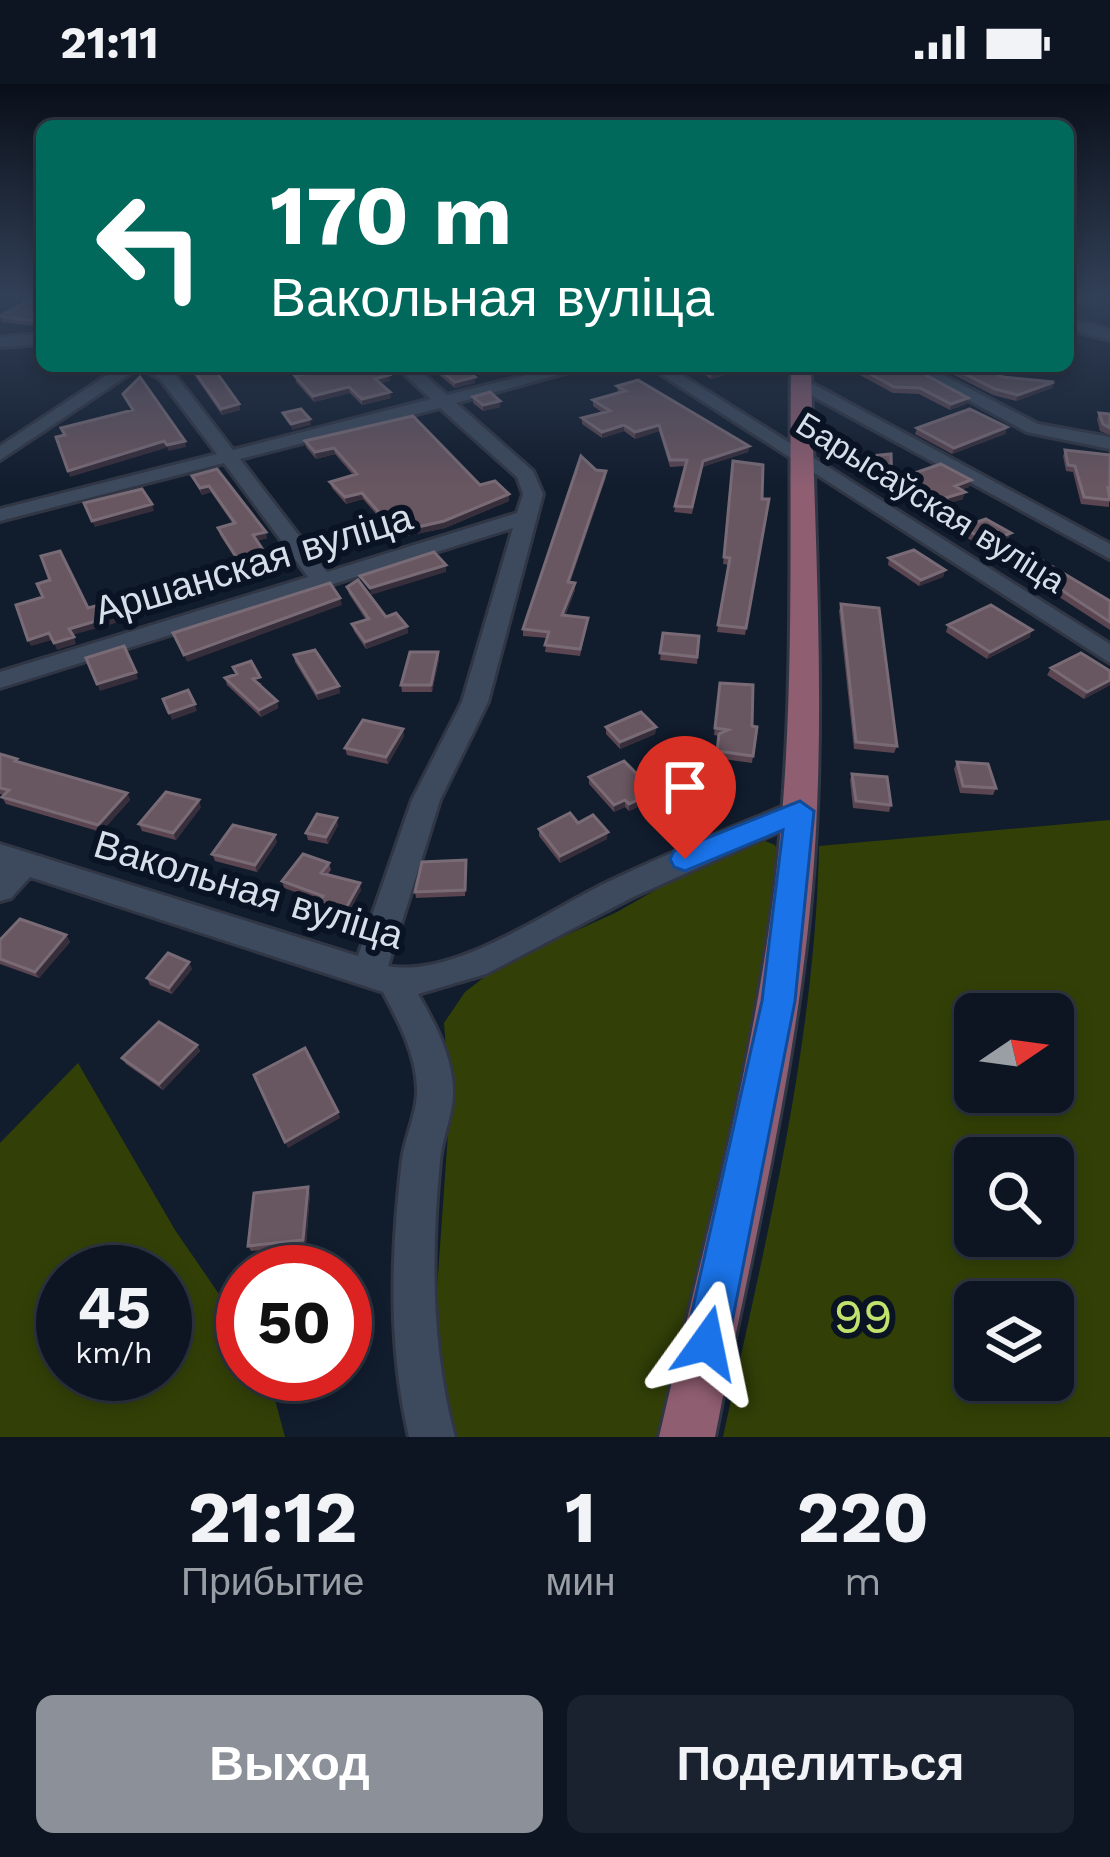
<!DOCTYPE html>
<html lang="ru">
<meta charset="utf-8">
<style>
:root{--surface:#0d1522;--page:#1b222f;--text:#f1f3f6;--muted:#9a9fa5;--line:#2d3440;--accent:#8c9099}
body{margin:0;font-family:"Work Sans",sans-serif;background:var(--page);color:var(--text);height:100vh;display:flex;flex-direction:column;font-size:45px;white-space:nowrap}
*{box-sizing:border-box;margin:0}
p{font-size:39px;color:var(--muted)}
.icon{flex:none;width:66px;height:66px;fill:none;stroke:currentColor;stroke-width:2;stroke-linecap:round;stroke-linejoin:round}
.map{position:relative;height:1353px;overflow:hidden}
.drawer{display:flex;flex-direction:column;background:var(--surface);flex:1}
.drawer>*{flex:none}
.guide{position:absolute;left:36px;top:36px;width:1038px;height:252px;border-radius:18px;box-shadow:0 6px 18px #0003,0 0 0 3px var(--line);background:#00695c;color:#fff;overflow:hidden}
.needle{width:78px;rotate:77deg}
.controls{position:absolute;left:954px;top:909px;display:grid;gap:24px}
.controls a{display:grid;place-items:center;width:120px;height:120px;border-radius:18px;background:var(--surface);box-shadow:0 6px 18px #0003,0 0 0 3px var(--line);font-size:60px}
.speed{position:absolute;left:36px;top:1161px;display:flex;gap:24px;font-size:60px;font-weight:700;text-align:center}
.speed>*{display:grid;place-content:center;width:156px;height:156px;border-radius:50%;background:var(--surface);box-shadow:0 6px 18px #0003,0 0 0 3px var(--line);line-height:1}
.speed small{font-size:30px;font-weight:400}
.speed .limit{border:18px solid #d22;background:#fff;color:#111}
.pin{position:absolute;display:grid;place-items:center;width:102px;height:102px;color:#fff;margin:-123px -51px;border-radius:50% 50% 50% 0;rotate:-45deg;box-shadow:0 0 12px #0007}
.pin .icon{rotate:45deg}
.me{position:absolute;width:132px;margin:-66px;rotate:12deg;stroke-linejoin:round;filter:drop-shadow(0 0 9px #0008)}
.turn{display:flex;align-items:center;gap:42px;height:252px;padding:0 36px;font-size:54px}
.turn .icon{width:156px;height:156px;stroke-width:2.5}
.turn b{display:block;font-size:84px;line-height:102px}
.eta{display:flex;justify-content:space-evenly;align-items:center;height:204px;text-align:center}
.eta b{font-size:72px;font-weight:700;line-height:84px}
.primary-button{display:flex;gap:24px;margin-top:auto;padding:24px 36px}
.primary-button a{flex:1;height:138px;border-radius:18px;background:var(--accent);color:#fff;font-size:48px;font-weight:700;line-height:138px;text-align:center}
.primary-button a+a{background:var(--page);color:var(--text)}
.status{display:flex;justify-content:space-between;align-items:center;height:84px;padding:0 60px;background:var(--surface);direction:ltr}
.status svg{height:33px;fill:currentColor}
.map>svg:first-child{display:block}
</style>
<div class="status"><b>21:11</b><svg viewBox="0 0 49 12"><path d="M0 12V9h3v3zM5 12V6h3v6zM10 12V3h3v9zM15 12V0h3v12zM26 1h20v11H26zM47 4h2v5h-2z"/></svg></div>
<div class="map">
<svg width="1110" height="1353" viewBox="0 0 1110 1353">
<rect width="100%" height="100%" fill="#111c2d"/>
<path fill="#324007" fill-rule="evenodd" d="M1110,736V1353H723C765,1159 815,962 819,762ZM975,930H1053V1008H975ZM975,1074H1053V1152H975ZM975,1218H1053V1296H975Z
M765,757L775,761L779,772L751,991L718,1093L660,1353H453L440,1310L436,1219L450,1021L444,939L465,908L500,881L617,828L701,780Z
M78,979L175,1146L243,1245V1290H268L285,1353H0V1059ZM63,1188H165V1290H63Z"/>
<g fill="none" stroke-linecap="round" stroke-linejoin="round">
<defs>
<path id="minor" d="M1068,235L1110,246V256L1068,245Z
M42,250V260L0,263V253Z
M121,282H160L173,288L233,366L431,315L396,282H414L447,311L563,282H590L456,319L533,387L543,410L488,618L440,716L388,882C454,895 550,825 610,797C669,769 729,745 789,720H809L813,727L809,734L633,813L486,890L418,910C434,938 452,971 453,1005C454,1029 442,1053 440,1077C431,1169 431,1263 455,1353H409C388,1262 391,1168 402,1076C405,1052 418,1028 417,1004C416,970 399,938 383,908L30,793L11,814L0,817V760L358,872L412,716L462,618L513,444L0,604V588L308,493L224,379L0,437V425L217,370L161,296L140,283L0,376V362ZM440,324L517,393L523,410L517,429L327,488L240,375Z
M648,282H667L1110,560V579Z
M906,282H926L1038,340L1110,353V365L1027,348Z
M802,294L1110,460V475L796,303V295Z"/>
<path id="major" d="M791,282H811C814,442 825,603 815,763C803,962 753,1158 715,1353H659C704,1158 759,963 779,764C795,605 789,442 791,282Z"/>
</defs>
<use href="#minor" stroke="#303644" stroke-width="6"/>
<use href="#major" stroke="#303644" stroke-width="6"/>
<use href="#minor" fill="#3d4a5d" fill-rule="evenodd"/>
<use href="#major" fill="#8f5e71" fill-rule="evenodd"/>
</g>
<path fill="#5a4550" d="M42,220V243L2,238L0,232Z
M188,282H212L239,320L240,326L222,331Z
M309,282H378L390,297L380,299L391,314L362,321L350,309L314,318L296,298L295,292L314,288Z
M428,282H462L475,299L455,304Z
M691,282H731L733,283L732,289L711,295Z
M843,282H909L968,314L966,320L950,326L919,310L893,309Z
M936,282H979L1003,293L1054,298L1052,304L1016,317L993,311Z
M617,302L749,362L748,368L702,383L692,430L674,428L685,382L670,383L659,347L635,355L624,347L602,354L582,340V334L603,329L593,322V316L618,309Z
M473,313L500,323L483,327L473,319Z
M1099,329L1110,330V351L1100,347L1097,335Z
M1007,343L1005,350L952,370L915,350L917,344Z
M305,357L480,401L509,410V417L445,444L397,454L363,415L346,420L332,404L330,398L353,391L335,370L316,375L306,363Z
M1110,364L1109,423L1081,420L1073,388L1066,387L1063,372L1065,366L1108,371Z
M869,372L892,404L891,410L868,395Z
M733,377L762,415H769L745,551L717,548L729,481L723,480Z
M217,385L267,454L257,457L274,482L276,488L249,496L220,451L218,444L233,440L211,408L202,411L192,392Z
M596,386L606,393L570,498L575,499V506L565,532L588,534L580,572L545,568L547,554L523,552V545Z
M906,392L971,396L969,403L960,406L963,415L940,422L904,398Z
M963,443L1008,456L985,465L961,450Z
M889,474L945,486L943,493L919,502L888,481Z
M1019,478L1110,517V546L1016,485Z
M347,503L386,533L407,542L408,549L366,565L354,547L352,540L366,536L349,510Z
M841,520L897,662L894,669L854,665L839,527Z
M948,541L1030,553L987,575L946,548Z
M663,549L699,552L697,580L660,576Z
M294,571L340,609L318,616L295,578Z
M439,575L432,608H402L401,601Z
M233,583L262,600L259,601L277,617L278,624L261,633L227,601L225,594L236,590Z
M1051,584L1110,587V601L1084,615L1047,591Z
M720,599L752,642L757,643L752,679L716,674L719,652L714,651Z
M606,643H656L655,650L620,665L606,650Z
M404,652L388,680L347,671L345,664Z
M0,670L20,679L127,709L130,716L101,748L6,720L2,713L4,711L0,710Z
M957,678L996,704L993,711L960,709L954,685Z
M637,690L715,696L713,703L683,719L671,707L629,727L625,723L614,728L589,700V693Z
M852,690L891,721L889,728L853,724L850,696Z
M201,723L176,756L142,747L139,740Z
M578,739L607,755L560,779L539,752V745Z
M338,741L328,760L308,756L306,749Z
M277,758L257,788L215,777L212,770Z
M329,779L331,786L327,791L361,806L341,842L315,835L313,828L320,817L284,804L282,797Z
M466,783L465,812L416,814L415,808Z
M66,851L70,858L39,894L0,880V856Z
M192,885L172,910L150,901L147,894Z
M197,961L200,967L163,1006L126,980L122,974Z
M310,1109L306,1161L251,1167L248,1162Z"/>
<path fill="#372e3b" d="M733,283L732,289L711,295L712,289Z
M389,291L390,297L376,301L375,295Z
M475,293V299L455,304V298Z
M1054,298L1052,304L1016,317L1018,311Z
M349,303L350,309L314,318L313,312Z
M390,308L391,314L362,321V315Z
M968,314L966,320L950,326L951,320Z
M500,317V323L483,327V321Z
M239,320L240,326L222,331L221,325Z
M310,335L311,341L292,346L291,340Z
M624,341V347L602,354V348Z
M659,341V347L635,355V348Z
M1007,343L1005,350L952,370L954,364Z
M164,357L166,364L70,393L68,387Z
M185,357L186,363L168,367L167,361Z
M749,362L748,368L702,383L692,430L703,377Z
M334,364L335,370L316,375L315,368Z
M606,387V393L568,505V498Z
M971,396L969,403L952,408L955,402Z
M209,402L211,408L202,411L200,404Z
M965,408L963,415L940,422L942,415Z
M362,409L363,415L346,420L345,413Z
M509,410V417L445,444L397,454L396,448Z
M152,420L154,427L95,443L92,437Z
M266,448L267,454L254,458L253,451Z
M1011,449L1008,456L985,465L987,458Z
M446,481V488L371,511L370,504Z
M274,482L276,488L249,496L247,490Z
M945,486L943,493L919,502L921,496Z
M234,495L236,502L205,511L202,504Z
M575,499V506L562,538V531Z
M340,514L342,521L187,578L184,571Z
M172,515L174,522L144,532L141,525Z
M113,532L116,539L72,551L69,545Z
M407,542L408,549L366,565L365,558Z
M1032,546L1030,553L987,575L990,568Z
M49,549L52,556L31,562L28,556Z
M74,553L76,560L57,566L54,559Z
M438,568L439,575L432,608L431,601Z
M136,588L138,595L100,607L97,600Z
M1110,596V601L1084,615L1087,608Z
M339,602L340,609L318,616L317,609Z
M277,617L278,624L261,633L259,626Z
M195,620L197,627L172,636L169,629Z
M656,643L655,650L620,665V658Z
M403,645L404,652L388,680L386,673Z
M715,696L713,703L683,719L684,712Z
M672,700L671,707L629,727V720Z
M127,709L130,716L101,748L98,741Z
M199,716L201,723L176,756L173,749Z
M625,716V723L614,728V721Z
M337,734L338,741L328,760L326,753Z
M608,748L607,755L560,779V772Z
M275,751L277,758L257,788L255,781Z
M360,799L361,806L341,842L340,835Z
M66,851L70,858L39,894L35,888Z
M189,878L192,885L172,910L169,904Z
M197,961L200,967L163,1006L159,1000Z
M338,1028L340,1034L288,1064L285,1058Z
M308,1103L310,1109L306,1161L303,1156Z"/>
<path fill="#685660" stroke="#796b76" stroke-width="3" d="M26,218L42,220V238L0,232Z
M191,282H212L239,320L221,325Z
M313,282H378L389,291L375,295L390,308L362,315L349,303L313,312L295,292L318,287Z
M435,282H462L475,293L455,298Z
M701,282H731L733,283L712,289Z
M856,282H909L968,314L951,320L920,304L894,303Z
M949,282H979L1003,293L1054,298L1018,311L995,305Z
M140,293L185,357L167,361L164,357L68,387L56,353L65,351L61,344L133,326L123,310Z
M638,296L749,362L703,377L692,423L675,422L687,376H670L659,341L635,348L624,341L602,348L582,334L610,327L593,316L625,307L617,302Z
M490,308L500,317L483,321L473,313Z
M301,325L310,335L291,340L283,329Z
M970,325L1007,343L954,364L917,344Z
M1099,329L1110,330V344L1103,340Z
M413,332L480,401L495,397L509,410L444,437L396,448L362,409L345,413L330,398L357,390L334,364L315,368L305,357Z
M1065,366L1110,371V405L1108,404L1110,416L1084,413L1075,382L1068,381Z
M891,370L892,404L869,389V372Z
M581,372L596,386L606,387L568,498L575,499L562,531L588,534L580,565L545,561L549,548L523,545Z
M733,377L763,381L762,415H769L746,544L718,541L730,474L724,473Z
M941,380L971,396L955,402L965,408L942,415L906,392Z
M217,385L266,448L253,451L274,482L247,490L218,444L235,439L209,402L200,404L192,392Z
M142,405L152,420L92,437L84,419Z
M986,435L1011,449L987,458L963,443Z
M914,466L945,486L921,496L889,474Z
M60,467L88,524L107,519L113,532L69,545L74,553L54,559L49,549L28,556L16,521L43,513L37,500L50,496L41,472Z
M1026,467L1110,517V538L1019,478Z
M434,468L446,481L370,504L360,492Z
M226,482L234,495L202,504L195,490Z
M358,496L386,533L396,529L407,542L365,558L352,540L369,535L347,503Z
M164,498L172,515L141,525L132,507Z
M330,499L340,514L184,571L173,549Z
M841,520L879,524L897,662L856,658Z
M991,521L1032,546L990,568L948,541Z
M663,549L699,552L697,573L660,569Z
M124,562L136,588L97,600L86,574Z
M315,566L339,602L317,609L294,571Z
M410,568H438L431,601H401Z
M1081,569L1110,587V596L1087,608L1051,584Z
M251,577L260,593L253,595L277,617L259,626L225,594L237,590L233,583Z
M720,599L753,601L752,642L757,643L753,672L717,667L719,650L728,646L715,644Z
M188,606L195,620L169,629L163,615Z
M641,628L656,643L620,658L606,643Z
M363,636L403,645L386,673L345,664Z
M684,667L715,696L684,712L672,700L629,720L625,716L614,721L589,693L624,677L637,690Z
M0,670L17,675L15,677L127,709L98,741L2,713L9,706L0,704Z
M957,678L988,680L996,704L963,702Z
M852,690L887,693L891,721L856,717Z
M166,708L199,716L173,749L139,740Z
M570,729L578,739L593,731L608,748L560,772L539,745Z
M317,730L337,734L326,753L306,749Z
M233,741L275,751L255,781L212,770Z
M303,770L329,779L321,789L360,799L340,835L313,828L323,812L282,797Z
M466,776L465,806L415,808L422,778Z
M20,835L66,851L35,888L0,875V856Z
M168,869L189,878L169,904L147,894Z
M159,938L197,961L159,1000L122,974Z
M305,964L338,1028L285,1058L254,991Z
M308,1103L303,1156L248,1162L254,1109Z"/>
<linearGradient id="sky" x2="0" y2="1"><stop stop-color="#090f19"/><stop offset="0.53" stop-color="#324057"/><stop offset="1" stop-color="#324057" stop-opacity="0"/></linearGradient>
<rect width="1110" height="403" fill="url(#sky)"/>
<path fill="#1a73e8" stroke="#114b97" stroke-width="3" d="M800,717L814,727L795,917L728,1259L722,1274L707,1281L692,1274L685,1259L762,917L783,746L685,787L674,783L670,775L674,767Z"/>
<g text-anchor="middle" stroke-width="12" stroke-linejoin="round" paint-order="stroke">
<g font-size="33" fill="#d6deea" stroke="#091323">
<text transform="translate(931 418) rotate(32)" y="12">Барысаўская вуліца</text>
</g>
<g font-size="39" fill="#d6deea" stroke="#091323">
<text transform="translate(253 479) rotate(-17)" y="14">Аршанская вуліца</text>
<text transform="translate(249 805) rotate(17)" y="14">Вакольная вуліца</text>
</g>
<g font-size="48" fill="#c1e26c" stroke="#091323">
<text x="863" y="1249">99</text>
</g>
</g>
</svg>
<div class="controls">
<a><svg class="needle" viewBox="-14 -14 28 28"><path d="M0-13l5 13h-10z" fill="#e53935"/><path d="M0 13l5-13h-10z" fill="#9a9fa5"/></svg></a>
<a><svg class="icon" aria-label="search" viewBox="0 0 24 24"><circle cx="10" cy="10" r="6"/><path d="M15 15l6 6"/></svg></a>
<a><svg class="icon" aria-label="layers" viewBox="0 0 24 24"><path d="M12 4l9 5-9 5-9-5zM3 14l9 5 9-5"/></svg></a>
</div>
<div class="speed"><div>45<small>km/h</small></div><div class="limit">50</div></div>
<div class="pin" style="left:685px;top:775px;background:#d93025"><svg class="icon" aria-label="arrive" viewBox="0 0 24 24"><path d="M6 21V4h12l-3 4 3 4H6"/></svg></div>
<svg class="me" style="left:707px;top:1259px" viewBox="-20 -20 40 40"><path d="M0-17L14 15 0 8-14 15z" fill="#1a73e8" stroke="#fff" stroke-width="4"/></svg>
<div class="guide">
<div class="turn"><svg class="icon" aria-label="left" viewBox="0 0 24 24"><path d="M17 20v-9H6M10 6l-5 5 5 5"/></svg><div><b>170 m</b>Вакольная вуліца</div></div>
</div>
</div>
<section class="drawer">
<div class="eta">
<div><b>21:12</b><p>Прибытие</p></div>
<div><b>1</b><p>мин</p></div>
<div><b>220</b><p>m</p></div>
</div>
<div class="primary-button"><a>Выход</a><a>Поделиться</a></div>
</section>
